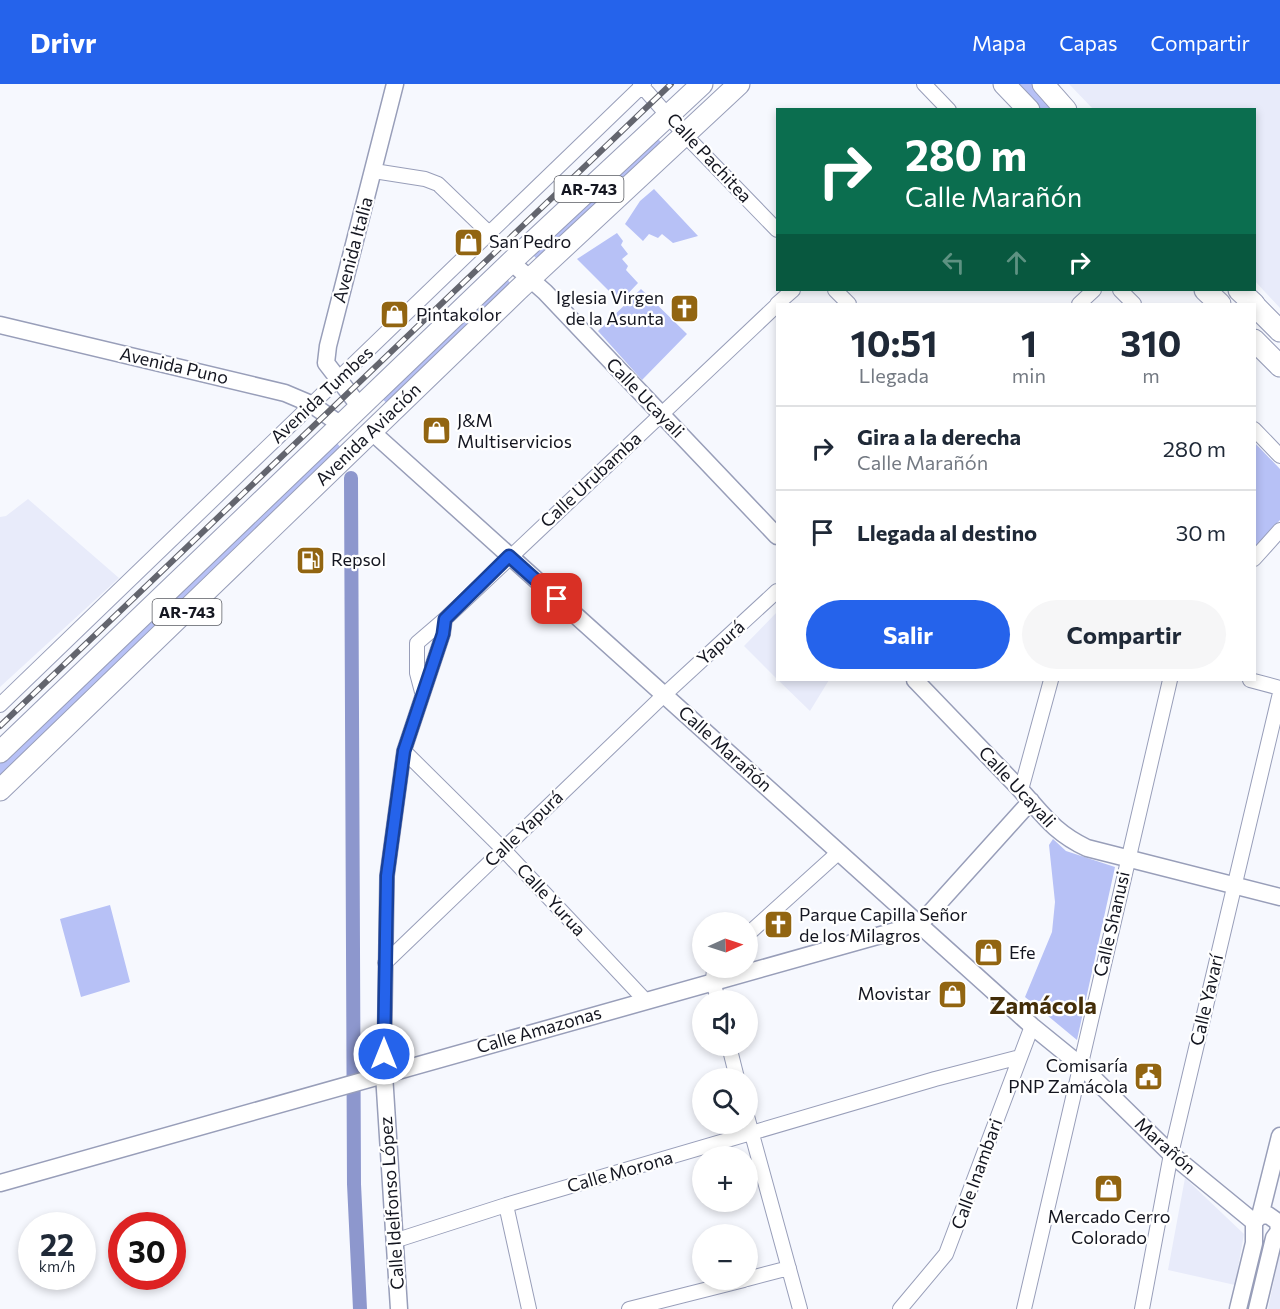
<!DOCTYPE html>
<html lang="es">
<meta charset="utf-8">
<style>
:root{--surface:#fff;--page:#f6f6f7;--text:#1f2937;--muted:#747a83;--line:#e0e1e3;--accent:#2563eb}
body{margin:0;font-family:Commissioner,sans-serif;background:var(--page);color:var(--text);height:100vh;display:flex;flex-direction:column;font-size:22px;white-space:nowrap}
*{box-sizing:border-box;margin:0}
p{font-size:20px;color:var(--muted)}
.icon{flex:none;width:33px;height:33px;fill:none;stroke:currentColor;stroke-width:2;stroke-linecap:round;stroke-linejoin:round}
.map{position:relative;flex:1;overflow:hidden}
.panel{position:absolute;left:776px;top:219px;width:480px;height:378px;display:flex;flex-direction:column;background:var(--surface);border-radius:0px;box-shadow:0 3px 9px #0003}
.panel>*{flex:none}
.banner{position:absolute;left:776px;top:24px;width:480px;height:183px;border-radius:0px;box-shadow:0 3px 9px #0003;background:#0b6e4f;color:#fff;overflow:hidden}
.needle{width:39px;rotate:87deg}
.buttons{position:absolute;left:692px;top:828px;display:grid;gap:12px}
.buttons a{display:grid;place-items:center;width:66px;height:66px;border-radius:50%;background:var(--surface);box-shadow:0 3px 9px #0003;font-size:30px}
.speed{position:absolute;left:18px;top:1128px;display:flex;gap:12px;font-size:30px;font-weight:700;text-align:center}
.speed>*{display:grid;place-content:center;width:78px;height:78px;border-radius:50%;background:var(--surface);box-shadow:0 3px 9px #0003;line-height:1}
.speed small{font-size:15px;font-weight:400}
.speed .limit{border:9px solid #d22;background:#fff;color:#111}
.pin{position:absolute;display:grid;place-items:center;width:51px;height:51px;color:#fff;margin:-26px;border-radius:12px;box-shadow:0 3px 9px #0006}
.me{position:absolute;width:66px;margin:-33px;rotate:0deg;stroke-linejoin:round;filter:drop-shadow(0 0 4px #0008)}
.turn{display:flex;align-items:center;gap:21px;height:126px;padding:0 30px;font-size:27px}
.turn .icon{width:78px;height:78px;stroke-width:2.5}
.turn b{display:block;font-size:42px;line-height:51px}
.lanes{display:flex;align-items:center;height:57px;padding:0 30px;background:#0003;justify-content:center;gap:30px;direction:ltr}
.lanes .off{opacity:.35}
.eta{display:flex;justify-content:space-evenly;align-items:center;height:102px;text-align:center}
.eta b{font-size:36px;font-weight:700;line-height:42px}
.action{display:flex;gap:12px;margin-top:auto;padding:12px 30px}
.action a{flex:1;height:69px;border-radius:36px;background:var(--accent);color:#fff;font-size:24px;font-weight:700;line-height:69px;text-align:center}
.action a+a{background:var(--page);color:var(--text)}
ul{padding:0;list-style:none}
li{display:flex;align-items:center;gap:18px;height:84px;padding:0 30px;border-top:2px solid var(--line)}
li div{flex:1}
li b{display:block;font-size:22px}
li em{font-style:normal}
header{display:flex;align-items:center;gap:36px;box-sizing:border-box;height:84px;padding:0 30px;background:var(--accent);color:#fff}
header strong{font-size:28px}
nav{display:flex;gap:33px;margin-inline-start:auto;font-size:21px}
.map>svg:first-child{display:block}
</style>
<header>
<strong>Drivr</strong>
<nav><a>Mapa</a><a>Capas</a><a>Compartir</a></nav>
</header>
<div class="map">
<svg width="1280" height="1225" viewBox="0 0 1280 1225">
<rect width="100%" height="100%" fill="#f6f8fe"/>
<path fill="#e8ebfa" d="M1069,0H1280V224L1254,196V26L1093,25Z
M28,415L119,494L0,603V433L6,432Z
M777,528V595L744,562Z
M778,596H829L810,627Z
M1185,1094L1244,1150L1235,1201L1168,1186Z
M1280,1168V1225H1268Z"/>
<path fill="#b7c1f6" d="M1015,0H1032L1056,25H1040Z
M654,51L664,61L540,178L530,168Z
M654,105L698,152L673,159L662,150L658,154L649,150L643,157L625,140L640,117Z
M617,149L623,157L621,161L628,170L622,175L628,182L626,186L638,199L620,218L577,175Z
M504,192L512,201L389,321L380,313Z
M641,205L687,250L642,296L598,247Z
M335,357L343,366L0,696V679Z
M1254,358L1280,385V436L1254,464Z
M1053,755L1066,767L1115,783L1077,956L1025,913L1052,848L1055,818L1049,761Z
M110,821L130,898L81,913L60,835Z"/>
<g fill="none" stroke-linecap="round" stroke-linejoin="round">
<path stroke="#8d97cd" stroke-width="14" d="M351,394L354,1100L360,1225"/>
<defs>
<path id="minor" d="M640,0L684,50L777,146
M924,0L949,26
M374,87L425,95L438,100L490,150
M835,206L849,220
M1120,206L1134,220
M777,220L793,206
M1079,220L1094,206
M1254,345L1280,372
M1254,475L1280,446
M1250,596L1280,604
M422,608L417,589V559L445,535
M0,621L644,0
M404,667L503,765L644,915
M1021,706L1051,596
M747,851L839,768
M385,879L664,611L777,507
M714,884L713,897L718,916
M729,962L737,994
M384,990L387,792L404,667L443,550L445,535L777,221
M747,1032L800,1225
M506,1121L529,1225
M394,1157L506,1121L935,995L1020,973
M747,1195L789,1184
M629,1225L744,1196
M900,1225L946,1170L1032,942
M1024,1225L1170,596
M1142,1225L1171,1070L1280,609"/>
<path id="tertiary" d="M511,178L545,208L777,452
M0,241L285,309L311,320L341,341
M360,323L326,279L328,262L395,0
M372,348L1032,942L1080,981L1171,1070L1254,1138
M915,596C948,630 981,665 1015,700C1041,727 1051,747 1087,764L1280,813
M384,990L399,1225
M0,1099L920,840L1031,717
M1260,1132L1280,1052
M1238,1225L1254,1159V1138L1260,1132L1268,1131L1278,1138L1279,1147L1274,1154L1257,1225"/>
<g id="primary">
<path d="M1004,0L1029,26"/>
<path d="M1043,0L1066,26"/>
<path d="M1205,206L1220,220"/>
<path d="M1239,206L1254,220"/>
<path d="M1254,221L1280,247"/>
<path d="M1254,256L1280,282"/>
<path d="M0,668L511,178L702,0"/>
<path id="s1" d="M0,706L518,206L739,0"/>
</g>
</defs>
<use href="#minor" stroke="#989eb9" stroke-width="16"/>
<use href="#tertiary" stroke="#989eb9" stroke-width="19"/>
<use href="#primary" stroke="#989eb9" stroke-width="23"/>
<use href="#minor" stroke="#fff" stroke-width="14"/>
<use href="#tertiary" stroke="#fff" stroke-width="16"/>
<use href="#primary" stroke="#fff" stroke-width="21"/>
<defs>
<path id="rail" d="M0,642L671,0"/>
</defs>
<use href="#rail" stroke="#63656e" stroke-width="6"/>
<use href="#rail" stroke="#fff" stroke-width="4" stroke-dasharray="11" stroke-linecap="butt"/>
</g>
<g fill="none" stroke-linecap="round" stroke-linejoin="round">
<defs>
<path id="route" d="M384,970L387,792L404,667L443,550L445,535L509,472L557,515"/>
</defs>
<use href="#route" stroke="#184099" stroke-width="15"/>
<use href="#route" stroke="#2563eb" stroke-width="10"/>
</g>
<defs>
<symbol id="shop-square" viewBox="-11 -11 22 22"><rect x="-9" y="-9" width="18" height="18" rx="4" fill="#926511" stroke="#fff"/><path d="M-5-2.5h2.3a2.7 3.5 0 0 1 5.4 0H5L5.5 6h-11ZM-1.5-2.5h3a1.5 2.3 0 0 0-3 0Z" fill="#fff"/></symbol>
<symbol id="church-square" viewBox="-11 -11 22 22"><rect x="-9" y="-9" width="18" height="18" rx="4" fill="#926511" stroke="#fff"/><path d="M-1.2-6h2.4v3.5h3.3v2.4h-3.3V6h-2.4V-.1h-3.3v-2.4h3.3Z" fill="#fff"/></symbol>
<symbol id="fuel-square" viewBox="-11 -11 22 22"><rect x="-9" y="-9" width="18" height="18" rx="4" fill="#926511" stroke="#fff"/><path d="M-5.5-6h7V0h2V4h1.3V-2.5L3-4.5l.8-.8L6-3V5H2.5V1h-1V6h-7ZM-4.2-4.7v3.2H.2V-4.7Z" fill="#fff"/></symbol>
<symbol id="civic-square" viewBox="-11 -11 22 22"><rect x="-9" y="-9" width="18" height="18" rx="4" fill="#926511" stroke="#fff"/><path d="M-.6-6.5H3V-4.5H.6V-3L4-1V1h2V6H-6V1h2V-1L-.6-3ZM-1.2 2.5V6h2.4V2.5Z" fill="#fff"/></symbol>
</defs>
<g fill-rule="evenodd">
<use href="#shop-square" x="452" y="142" width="33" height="33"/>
<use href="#church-square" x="668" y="208" width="33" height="33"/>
<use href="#shop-square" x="378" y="214" width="33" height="33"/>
<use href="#shop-square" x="420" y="330" width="33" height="33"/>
<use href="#fuel-square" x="294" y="460" width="33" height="33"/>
<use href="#church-square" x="762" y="824" width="33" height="33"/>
<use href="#shop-square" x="972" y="852" width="33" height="33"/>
<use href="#shop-square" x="936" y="894" width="33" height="33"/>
<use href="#civic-square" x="1132" y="976" width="33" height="33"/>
<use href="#shop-square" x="1092" y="1088" width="33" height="33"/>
</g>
<g text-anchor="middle" stroke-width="4.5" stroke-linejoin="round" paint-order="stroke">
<g fill="#fff" stroke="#5a5c63" stroke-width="1.5">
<rect x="554.5" y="92" width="69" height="26" rx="4.5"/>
<rect x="152.5" y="515" width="69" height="26" rx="4.5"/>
</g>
<g font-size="16" font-weight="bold" fill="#141620">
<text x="589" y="111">AR-743</text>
<text x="187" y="534">AR-743</text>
</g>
<g font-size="18" fill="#141620" stroke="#fff">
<text transform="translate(709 74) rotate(47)" y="6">Calle Pachitea</text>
<text transform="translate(353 166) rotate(-75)" y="6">Avenida Italia</text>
<text transform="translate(174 282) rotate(13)" y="6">Avenida Puno</text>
<text transform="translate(322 311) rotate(-43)" y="6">Avenida Tumbes</text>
<text transform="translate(645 314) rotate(46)" y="6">Calle Ucayali</text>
<text dy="6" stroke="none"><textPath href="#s1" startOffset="512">Avenida Aviación</textPath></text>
<text transform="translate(591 396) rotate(-43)" y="6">Calle Urubamba</text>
<text transform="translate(721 559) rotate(-42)" y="6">Yapurá</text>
<text transform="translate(725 665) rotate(42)" y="6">Calle Marañón</text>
<text transform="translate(1017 703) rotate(47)" y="6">Calle Ucayali</text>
<text transform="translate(524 745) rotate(-44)" y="6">Calle Yapurá</text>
<text transform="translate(551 816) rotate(47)" y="6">Calle Yurua</text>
<text transform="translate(1112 840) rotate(-77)" y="6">Calle Shanusi</text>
<text transform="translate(1207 916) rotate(-77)" y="6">Calle Yavarí</text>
<text transform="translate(539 946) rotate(-16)" y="6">Calle Amazonas</text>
<text transform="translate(1165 1062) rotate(42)" y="6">Marañón</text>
<text transform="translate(620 1088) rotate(-16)" y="6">Calle Morona</text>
<text transform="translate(977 1090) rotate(-70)" y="6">Calle Inambari</text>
<text transform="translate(392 1119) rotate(-94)" y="6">Calle Idelfonso López</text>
</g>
<g font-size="18" fill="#141620" stroke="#fff" text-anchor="start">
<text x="489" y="164">San Pedro</text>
<text x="664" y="220" text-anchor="end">Iglesia Virgen<tspan x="664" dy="21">de la Asunta</tspan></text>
<text x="416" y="237">Pintakolor</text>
<text x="457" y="343">J&amp;M<tspan x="457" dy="21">Multiservicios</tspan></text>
<text x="331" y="482">Repsol</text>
<text x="799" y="837">Parque Capilla Señor<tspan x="799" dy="21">de los Milagros</tspan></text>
<text x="1009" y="875">Efe</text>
<text x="931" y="916" text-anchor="end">Movistar</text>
<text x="1128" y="988" text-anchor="end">Comisaría<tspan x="1128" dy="21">PNP Zamácola</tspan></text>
<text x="1109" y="1139" text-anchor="middle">Mercado Cerro<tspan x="1109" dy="21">Colorado</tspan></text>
</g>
<g font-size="24" font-weight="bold" fill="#442e08" stroke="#fff">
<text x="1043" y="930">Zamácola</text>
</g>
</g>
</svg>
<div class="buttons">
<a><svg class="needle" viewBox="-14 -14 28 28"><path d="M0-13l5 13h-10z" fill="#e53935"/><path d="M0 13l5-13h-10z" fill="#747a83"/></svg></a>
<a><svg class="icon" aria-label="sound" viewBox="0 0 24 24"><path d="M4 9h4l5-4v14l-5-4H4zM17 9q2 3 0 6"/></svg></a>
<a><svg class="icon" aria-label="search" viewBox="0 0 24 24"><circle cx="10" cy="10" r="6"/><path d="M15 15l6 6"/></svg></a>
<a>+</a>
<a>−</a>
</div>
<div class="speed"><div>22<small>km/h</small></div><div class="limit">30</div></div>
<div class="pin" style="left:557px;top:515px;background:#d93025"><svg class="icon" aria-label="arrive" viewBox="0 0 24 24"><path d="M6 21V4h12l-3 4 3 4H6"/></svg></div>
<svg class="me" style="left:384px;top:970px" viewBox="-20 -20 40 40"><circle r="17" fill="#2563eb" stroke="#fff" stroke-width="3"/><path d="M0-11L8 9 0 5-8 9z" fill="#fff"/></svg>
<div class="banner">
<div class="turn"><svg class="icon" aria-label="right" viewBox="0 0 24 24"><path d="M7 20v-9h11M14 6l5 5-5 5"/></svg><div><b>280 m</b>Calle Marañón</div></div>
<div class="lanes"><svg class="icon off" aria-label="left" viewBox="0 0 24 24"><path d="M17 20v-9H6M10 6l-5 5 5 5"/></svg><svg class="icon off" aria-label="ahead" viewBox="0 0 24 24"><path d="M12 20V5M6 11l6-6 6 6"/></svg><svg class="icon" aria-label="right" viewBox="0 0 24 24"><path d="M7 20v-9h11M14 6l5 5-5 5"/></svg></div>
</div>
<section class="panel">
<div class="eta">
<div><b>10:51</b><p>Llegada</p></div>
<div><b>1</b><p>min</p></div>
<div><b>310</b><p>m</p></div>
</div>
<ul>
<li><svg class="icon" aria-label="right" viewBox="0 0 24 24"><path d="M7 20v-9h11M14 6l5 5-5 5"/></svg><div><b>Gira a la derecha</b><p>Calle Marañón</p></div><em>280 m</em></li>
<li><svg class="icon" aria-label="arrive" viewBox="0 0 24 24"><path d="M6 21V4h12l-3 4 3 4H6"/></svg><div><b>Llegada al destino</b></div><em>30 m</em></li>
</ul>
<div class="action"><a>Salir</a><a>Compartir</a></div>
</section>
</div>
